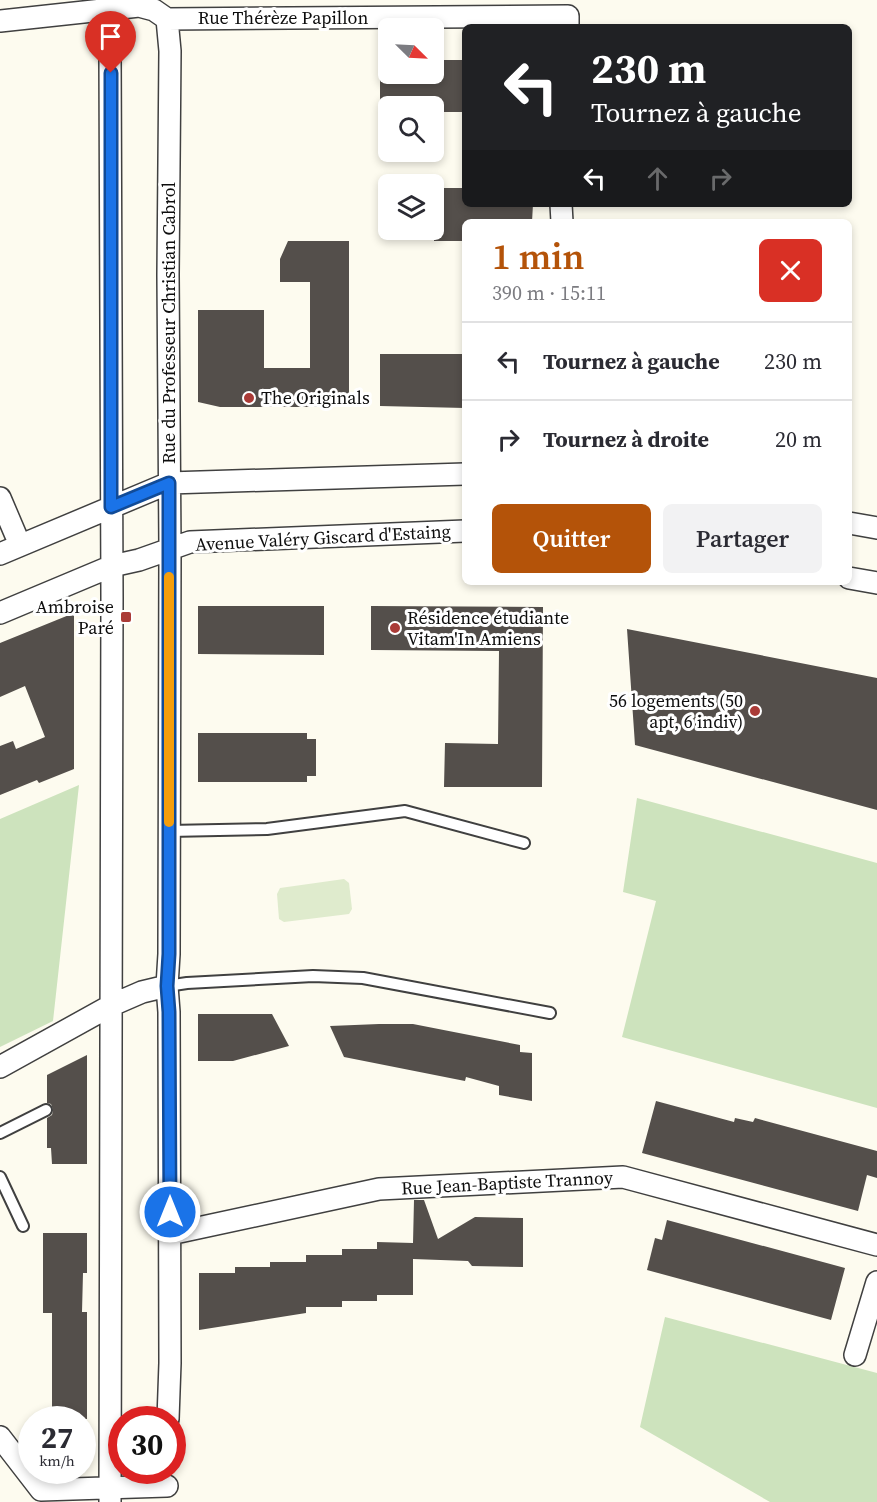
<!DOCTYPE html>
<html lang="fr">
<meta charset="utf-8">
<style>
:root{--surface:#fff;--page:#f2f2f3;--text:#2b2b33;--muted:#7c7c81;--line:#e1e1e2;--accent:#b45309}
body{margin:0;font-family:"Source Serif 4",serif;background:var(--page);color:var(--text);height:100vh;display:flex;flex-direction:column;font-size:22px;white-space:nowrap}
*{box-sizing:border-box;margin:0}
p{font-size:20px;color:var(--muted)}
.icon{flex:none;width:33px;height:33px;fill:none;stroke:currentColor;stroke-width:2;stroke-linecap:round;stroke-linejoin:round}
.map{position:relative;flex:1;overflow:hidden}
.details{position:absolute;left:462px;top:219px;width:390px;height:366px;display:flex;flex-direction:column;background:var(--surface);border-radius:9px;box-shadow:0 3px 9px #0003}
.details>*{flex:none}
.banner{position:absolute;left:462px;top:24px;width:390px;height:183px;border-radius:9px;box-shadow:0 3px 9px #0003;background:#202124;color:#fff;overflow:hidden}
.needle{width:39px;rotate:114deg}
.fabs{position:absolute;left:378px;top:18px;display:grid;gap:12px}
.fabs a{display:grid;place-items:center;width:66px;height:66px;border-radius:9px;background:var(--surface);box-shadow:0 3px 9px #0003;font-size:30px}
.speed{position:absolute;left:18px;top:1406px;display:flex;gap:12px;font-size:30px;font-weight:700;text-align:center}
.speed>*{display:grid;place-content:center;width:78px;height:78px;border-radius:50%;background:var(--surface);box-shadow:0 3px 9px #0003;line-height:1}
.speed small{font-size:15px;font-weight:400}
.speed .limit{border:9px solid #d22;background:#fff;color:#111}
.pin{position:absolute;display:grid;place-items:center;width:51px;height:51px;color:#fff;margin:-62px -26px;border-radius:50% 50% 50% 0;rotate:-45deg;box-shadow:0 0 6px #0007}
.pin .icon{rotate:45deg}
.me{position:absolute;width:66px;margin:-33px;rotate:0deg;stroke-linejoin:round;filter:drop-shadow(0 0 4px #0008)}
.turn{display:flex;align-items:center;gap:21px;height:126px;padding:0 30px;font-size:27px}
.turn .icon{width:78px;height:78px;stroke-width:2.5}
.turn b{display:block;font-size:42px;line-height:51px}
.lanes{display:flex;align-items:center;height:57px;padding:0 30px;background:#0003;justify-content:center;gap:30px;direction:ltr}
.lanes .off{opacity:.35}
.round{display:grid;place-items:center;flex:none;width:63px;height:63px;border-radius:9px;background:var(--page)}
.overview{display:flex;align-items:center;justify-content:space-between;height:102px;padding:0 30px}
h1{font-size:36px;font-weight:600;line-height:45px;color:var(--accent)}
.button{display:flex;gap:12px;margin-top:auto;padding:12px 30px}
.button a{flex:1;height:69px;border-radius:9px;background:var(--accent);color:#fff;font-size:24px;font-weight:600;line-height:69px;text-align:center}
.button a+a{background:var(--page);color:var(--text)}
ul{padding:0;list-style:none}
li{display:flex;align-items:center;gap:18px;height:78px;padding:0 30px;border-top:2px solid var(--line)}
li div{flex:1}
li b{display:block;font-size:22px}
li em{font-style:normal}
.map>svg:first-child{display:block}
</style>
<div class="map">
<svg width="877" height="1502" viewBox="0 0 877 1502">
<rect width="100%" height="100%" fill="#fdfbef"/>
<path fill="#cde3bd" d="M79,785L53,1021L0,1047V819Z
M637,798L877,863V1108L622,1037L656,901L623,892Z
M665,1317L877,1373V1502H770L640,1427Z"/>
<path fill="#dfebcd" d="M344,879L349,883L352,909L349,914L284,922L279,919L277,894L280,888Z"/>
<path fill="#544f4b" d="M434,60H465V112H434V106H380V74H434Z
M434,188H465V204H533L532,222H465V241H434Z
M288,241H349V398L332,407H220L198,402V310H264V368H310V282H280V259Z
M380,354H465V408L380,406Z
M198,606H324V655L198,654Z
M371,606L543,607L542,787H444L445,743L498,744L499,651L371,650Z
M74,613V769L39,783L37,780L0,795V746L13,741L16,749L45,737L25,686L0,697V643Z
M627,629L877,678V810L635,745Z
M198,733H307V739H316V776H307V782H198Z
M198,1014H272L289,1046L233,1061H198Z
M379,1024H413L520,1045V1052L532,1053V1101L499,1095V1086L466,1077L465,1081L344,1057L330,1026Z
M87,1055V1164H52L51,1148H47V1118L52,1115L53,1110L51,1104L47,1103V1075Z
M656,1101L734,1122L735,1118L753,1122L755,1118L877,1151V1178L867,1175L858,1211L642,1153Z
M414,1200H424L438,1239L475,1217L523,1218V1267L472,1266L468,1261L413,1259V1295H377V1301H342V1307H306V1313L199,1330V1273H235V1267H270V1262H306V1255H342V1249H377V1242L413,1243Z
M667,1220L845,1268L831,1320L647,1270L655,1238L662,1240Z
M43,1233H87V1273H83L82,1312H87V1419H52V1313H43Z"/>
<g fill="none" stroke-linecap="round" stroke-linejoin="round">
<defs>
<path id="lane" d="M169,831L267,829L405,811L524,843
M167,986L187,983L313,976L363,978L550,1013
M0,1133L46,1110
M0,1177L23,1226"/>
<path id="street" d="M108,0L110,52L112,597L110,1502
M167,19L170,51L168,275L170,549L169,954L167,986L169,1012L170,1363L168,1419
M0,21L139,6L154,10L167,19L568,16V27
M561,204L562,222
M0,498L20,545
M849,523L877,528
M0,554L169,483L465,474
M849,578L877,583
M0,613L112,566L139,560L190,542L465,531
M0,1067L112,1005L142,992L167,986
M170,1234L379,1189L623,1177L877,1245
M855,1355L877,1282
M0,1437L41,1490L167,1486"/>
</defs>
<use href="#lane" stroke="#404040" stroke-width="14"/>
<use href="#street" stroke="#404040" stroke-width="24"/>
<use href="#lane" stroke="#fff" stroke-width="10"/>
<use href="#street" stroke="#fff" stroke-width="21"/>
</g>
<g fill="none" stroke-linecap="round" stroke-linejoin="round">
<defs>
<path id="route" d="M111,73V507L169,483V954L167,986L169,1012L170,1212"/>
</defs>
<use href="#route" stroke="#114b97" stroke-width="15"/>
<use href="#route" stroke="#1a73e8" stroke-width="10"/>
<path stroke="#f59e0b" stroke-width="10" d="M169,822V577"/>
</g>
<g fill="#aa3b37" stroke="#fff" stroke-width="2">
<circle cx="249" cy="398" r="6"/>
<rect x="120" y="611" width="12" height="12" rx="3"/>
<circle cx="395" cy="628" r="6"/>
<circle cx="755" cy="711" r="6"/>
</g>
<g text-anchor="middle" stroke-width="6" stroke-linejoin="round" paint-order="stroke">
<g font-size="18" fill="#0d0d0d" stroke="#fff">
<text x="283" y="24">Rue Thérèze Papillon</text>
<text transform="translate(169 323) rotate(-90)" y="6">Rue du Professeur Christian Cabrol</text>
<text transform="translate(323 538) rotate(-3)" y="6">Avenue Valéry Giscard d'Estaing</text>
<text transform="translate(507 1183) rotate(-3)" y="6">Rue Jean-Baptiste Trannoy</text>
</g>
<g font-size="18" fill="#0d0d0d" stroke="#fff" text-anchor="start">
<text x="261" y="404">The Originals</text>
<text x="114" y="613" text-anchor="end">Ambroise<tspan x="114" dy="21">Paré</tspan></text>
<text x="407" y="624">Résidence étudiante<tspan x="407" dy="21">Vitam'In Amiens</tspan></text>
<text x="743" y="707" text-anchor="end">56 logements (50<tspan x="743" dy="21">apt, 6 indiv)</tspan></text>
</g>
</g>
</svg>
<div class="fabs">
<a><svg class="needle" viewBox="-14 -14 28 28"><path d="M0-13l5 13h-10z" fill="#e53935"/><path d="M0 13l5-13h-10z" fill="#7c7c81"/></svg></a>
<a><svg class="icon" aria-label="search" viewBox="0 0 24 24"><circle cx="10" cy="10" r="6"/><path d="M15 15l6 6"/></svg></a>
<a><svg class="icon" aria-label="layers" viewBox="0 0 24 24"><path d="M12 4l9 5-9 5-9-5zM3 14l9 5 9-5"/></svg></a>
</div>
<div class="speed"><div>27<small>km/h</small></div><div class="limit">30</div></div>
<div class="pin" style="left:111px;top:73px;background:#d93025"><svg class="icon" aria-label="arrive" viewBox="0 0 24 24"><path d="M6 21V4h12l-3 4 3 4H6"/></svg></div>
<svg class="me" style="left:170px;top:1212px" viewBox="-20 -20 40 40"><circle r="17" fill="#1a73e8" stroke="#fff" stroke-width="3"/><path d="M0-11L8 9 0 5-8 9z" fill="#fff"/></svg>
<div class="banner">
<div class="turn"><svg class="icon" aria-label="left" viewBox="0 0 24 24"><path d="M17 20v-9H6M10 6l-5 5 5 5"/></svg><div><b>230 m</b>Tournez à gauche</div></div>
<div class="lanes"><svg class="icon" aria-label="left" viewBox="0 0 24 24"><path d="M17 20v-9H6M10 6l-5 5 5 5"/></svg><svg class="icon off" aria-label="ahead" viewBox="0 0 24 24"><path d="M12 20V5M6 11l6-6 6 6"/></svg><svg class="icon off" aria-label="right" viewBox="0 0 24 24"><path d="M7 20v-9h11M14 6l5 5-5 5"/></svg></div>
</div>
<section class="details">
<div class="overview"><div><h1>1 min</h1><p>390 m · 15:11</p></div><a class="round" style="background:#d93025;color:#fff"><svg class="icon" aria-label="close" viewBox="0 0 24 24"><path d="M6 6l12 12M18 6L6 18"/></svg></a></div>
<ul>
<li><svg class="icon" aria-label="left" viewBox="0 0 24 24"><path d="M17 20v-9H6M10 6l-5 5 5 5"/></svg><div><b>Tournez à gauche</b></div><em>230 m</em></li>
<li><svg class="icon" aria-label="right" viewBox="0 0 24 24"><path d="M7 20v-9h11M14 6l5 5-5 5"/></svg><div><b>Tournez à droite</b></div><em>20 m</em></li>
</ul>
<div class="button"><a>Quitter</a><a>Partager</a></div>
</section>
</div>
